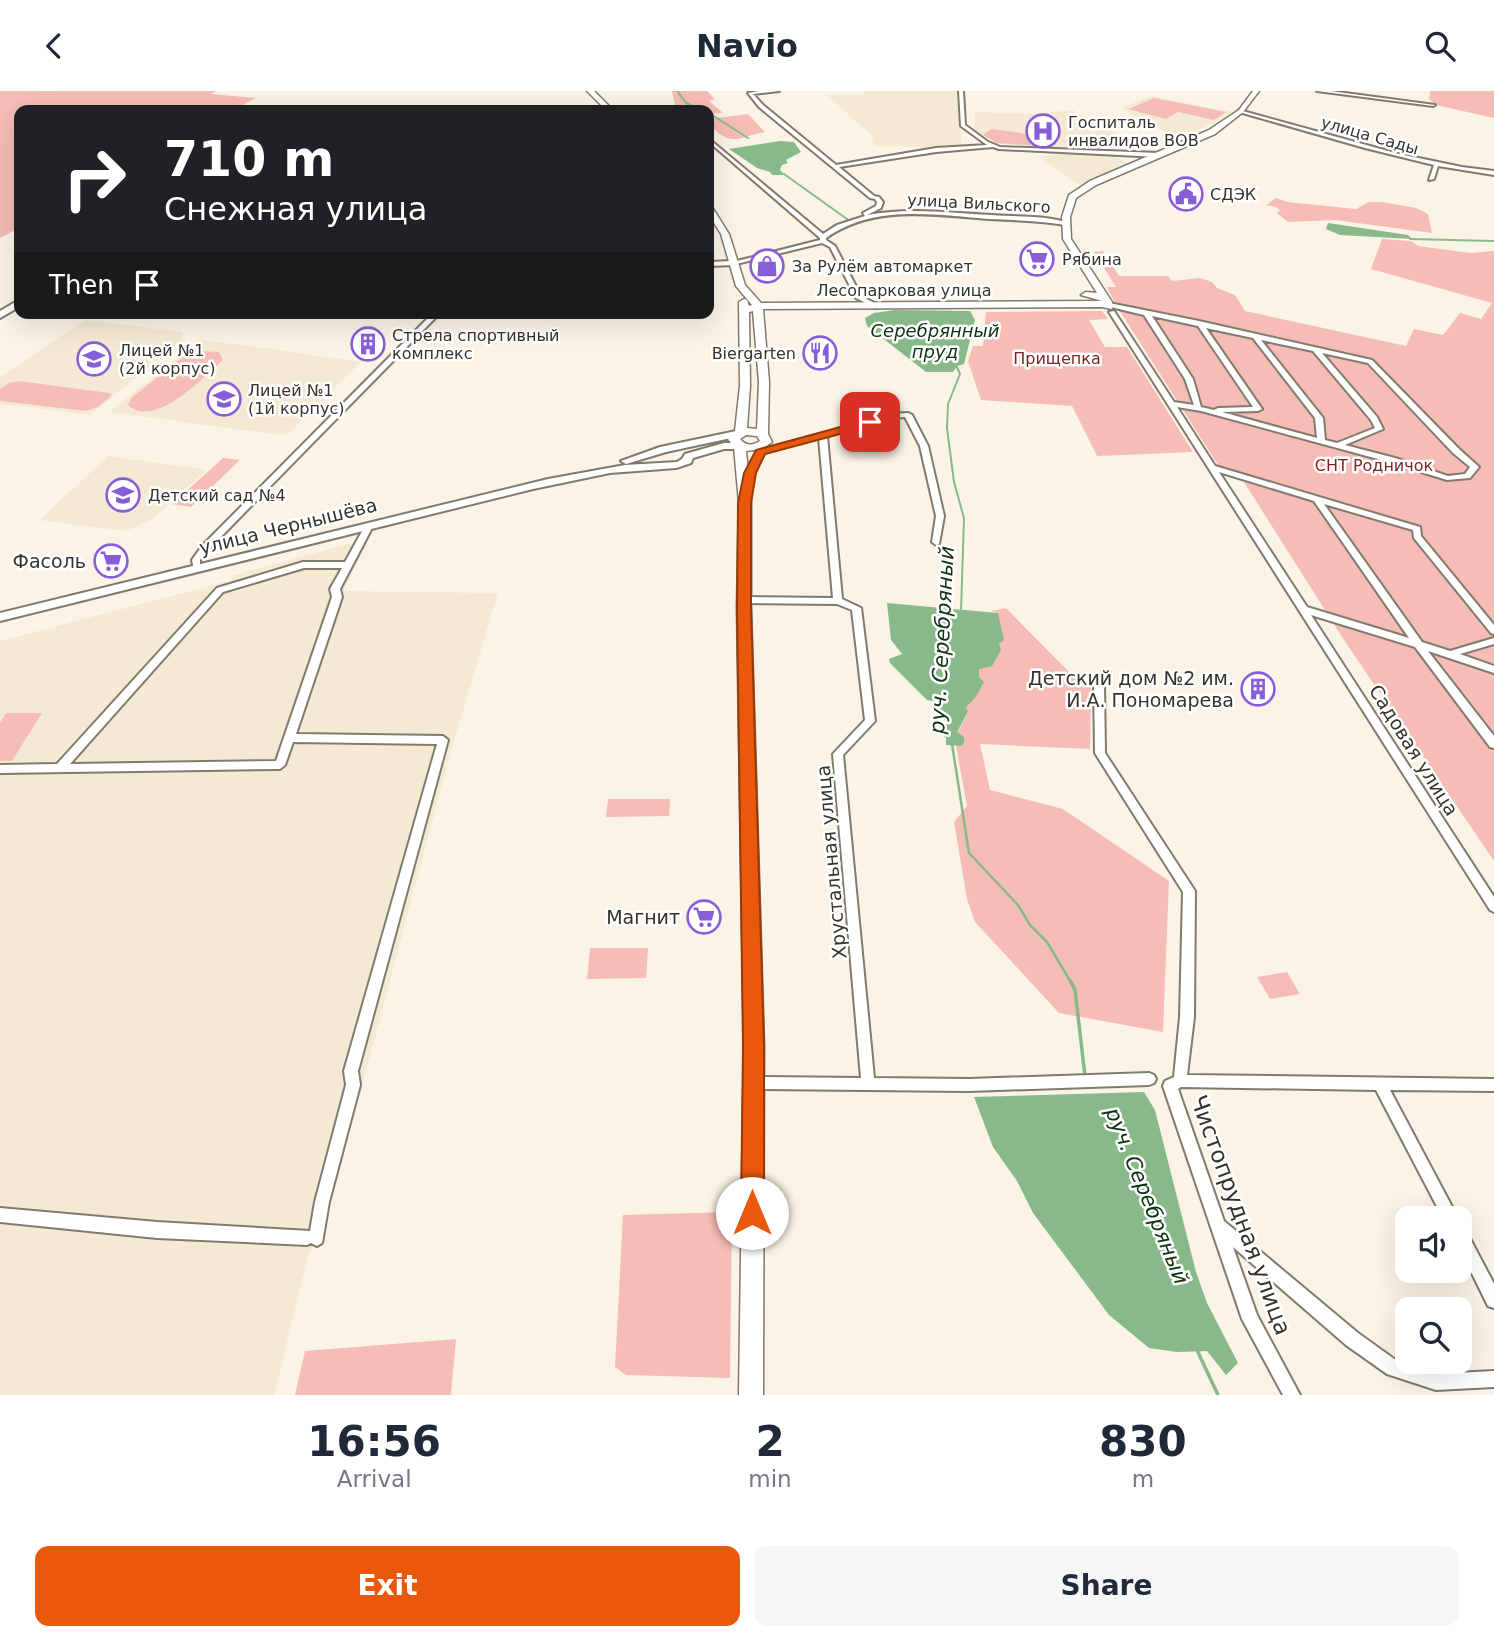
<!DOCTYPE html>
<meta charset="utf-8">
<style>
:root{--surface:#fff;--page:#f6f6f7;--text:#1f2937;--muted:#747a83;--accent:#ea580c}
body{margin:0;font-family:"DejaVu Sans",sans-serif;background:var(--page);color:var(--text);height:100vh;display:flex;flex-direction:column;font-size:26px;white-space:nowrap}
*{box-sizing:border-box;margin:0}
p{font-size:23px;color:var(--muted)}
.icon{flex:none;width:38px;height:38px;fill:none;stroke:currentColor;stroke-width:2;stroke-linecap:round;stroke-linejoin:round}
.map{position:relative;height:1304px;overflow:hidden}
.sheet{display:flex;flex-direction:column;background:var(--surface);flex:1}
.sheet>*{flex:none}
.banner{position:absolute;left:14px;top:14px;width:700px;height:214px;border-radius:14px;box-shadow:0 7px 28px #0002;background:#202124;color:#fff;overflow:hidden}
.controls{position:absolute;left:1395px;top:1115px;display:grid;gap:14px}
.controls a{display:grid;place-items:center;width:77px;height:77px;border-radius:14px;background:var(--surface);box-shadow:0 7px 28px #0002;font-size:35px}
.pin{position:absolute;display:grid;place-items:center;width:60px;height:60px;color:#fff;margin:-30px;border-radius:14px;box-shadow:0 4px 10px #0006}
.me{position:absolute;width:77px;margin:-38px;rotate:0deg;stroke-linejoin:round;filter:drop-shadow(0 0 5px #0008)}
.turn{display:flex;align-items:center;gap:24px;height:147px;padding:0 35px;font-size:32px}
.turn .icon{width:91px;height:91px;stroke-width:2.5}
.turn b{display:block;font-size:49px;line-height:60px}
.then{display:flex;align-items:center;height:66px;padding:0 35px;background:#0003;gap:14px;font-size:26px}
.eta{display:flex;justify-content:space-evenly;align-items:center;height:119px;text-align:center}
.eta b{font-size:42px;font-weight:600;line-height:49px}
.primary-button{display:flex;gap:14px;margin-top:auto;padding:14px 35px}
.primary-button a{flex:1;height:80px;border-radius:14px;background:var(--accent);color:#fff;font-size:28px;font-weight:600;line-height:80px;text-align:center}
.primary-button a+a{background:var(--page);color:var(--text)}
header{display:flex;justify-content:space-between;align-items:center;height:91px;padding:0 35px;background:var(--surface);font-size:32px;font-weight:600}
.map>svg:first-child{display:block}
</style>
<header><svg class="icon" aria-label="back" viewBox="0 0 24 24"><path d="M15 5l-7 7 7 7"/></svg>Navio<svg class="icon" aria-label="search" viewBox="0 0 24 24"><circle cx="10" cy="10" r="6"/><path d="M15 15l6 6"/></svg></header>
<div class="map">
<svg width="1494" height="1304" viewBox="0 0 1494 1304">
<rect width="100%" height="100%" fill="#fbf4e6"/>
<path fill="#f4ead4" d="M864,0H957L962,57L874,55L872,45L827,4L863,3Z
M1151,5L1232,21L1185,47L1165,41L1121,17Z
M1072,19L1127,48L1101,58L997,53L974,38L975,21L1035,23Z
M1058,63L1114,64L1128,73L1080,94L1039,66Z
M85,229L183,241L182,249L90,324L0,313V286Z
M199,249L265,257L361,271L288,343L280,344L109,321Z
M108,365L179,375L206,379L153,428L126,440L39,429Z
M347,453L366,455L343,500L498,502L451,660L325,1135L309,1162L274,1304H0V550L232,489L231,485Z"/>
<path fill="#f6bcb6" d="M0,0H216L211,3L256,7L234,19H19V137L0,147Z
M672,0H707L715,8L709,10L723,22L709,23V19H676Z
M1430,0H1494V27L1436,14L1429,8Z
M1154,7L1226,21L1214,29L1178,21L1166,28L1128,18Z
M748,23L765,41C737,46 733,57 709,34V28Z
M991,38L1021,42L1053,56L997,52L983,44Z
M1276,107L1287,111L1356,118L1369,111H1382L1416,117L1428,123L1432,142L1335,129L1288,131L1277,122L1280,119L1276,116L1266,114Z
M1382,148L1411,150L1418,155L1470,162L1494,160V770L1344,549L1242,388L1218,374L1116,214L1107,196H1116L1094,161L1103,160L1119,185H1168L1172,190L1200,187L1212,191L1217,197L1235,204L1245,220L1406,255L1414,238L1443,244L1460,222L1481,228L1492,212L1371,178Z
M1102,220L1108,228L1089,229L1105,256H1127L1193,361L1097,365L1072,315L981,309L968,270L973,255H983L986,221Z
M201,260L219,261L223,269C204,286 154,339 128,314L131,307L183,266Z
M19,290L109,302L112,304L98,316L86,320L0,310V298L9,292Z
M223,367L240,369L191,416L172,413Z
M1006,517L1076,588L1091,596L1090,658L980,653L990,699L1063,718L1169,790L1163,941L1059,922L975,831L967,808L954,731L967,715L956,655L964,652V647L957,642L968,622L966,616L979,586V577L999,553L998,522L991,520Z
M6,622H42L12,670H0V632Z
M608,708H670L669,725L606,726Z
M590,857H648L646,887L587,888Z
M1287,881L1300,903L1270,908L1257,886Z
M732,1121L730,1287L626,1284L615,1276L623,1124Z
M456,1248L451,1304H295L305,1260Z"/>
<path fill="#88ba89" d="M780,50L794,51L801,61L786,69L788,72L782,74L780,79L785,84H772L770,81L757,77L729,58Z
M1328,132L1408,144L1412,148L1340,144L1326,138Z
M895,219L970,220L975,229L964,273L957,275L953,281H926L867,235L865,227L874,222Z
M887,512L998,522L1004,549L999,553L1001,559L992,575L979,578V586L984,591L975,607L966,616L968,621L957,641L964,646V652L961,655L946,654V647L937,639L947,632L933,610L927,609L890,572L889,568L902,563L891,549Z
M1144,1001L1155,1019L1196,1181L1207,1212L1238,1272L1226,1284L1207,1260L1177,1261L1149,1257L1109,1224L1033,1122L1017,1090L993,1056L974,1006Z"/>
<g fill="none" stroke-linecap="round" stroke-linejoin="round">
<path stroke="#88ba89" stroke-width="2" d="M677,0L686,12L701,19
M709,22L748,47
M784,83L847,128
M1410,148L1494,150
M956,274L960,283L948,313L947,337L954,391L964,427L961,521"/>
<path stroke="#88ba89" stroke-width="2.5" d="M952,653L969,762L1018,814L1030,834L1047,851L1072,893"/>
<path stroke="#88ba89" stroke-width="3.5" d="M1071,891L1075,899L1085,985
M1197,1259L1218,1304"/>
<defs>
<path id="minor" d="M759,0H779L753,3L763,14L836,74L936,57L987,54L961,35L959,0H963L965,34L988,51L1000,56L1159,62L1162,64L1159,66L999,58L993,56L936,61L839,76L874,105L879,106L883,111L881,117L867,124C909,116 950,122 992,124C1015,126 1048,124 1068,132L1065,134C1040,130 1015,129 989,128C934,124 874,113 826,147V149L835,155L861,205L878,214L879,215L876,217L856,207L830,156L822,152L732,174L729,172L820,149V147L709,51V48L823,143L837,134L865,125L863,122L876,115L877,111L875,108L870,107L759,16L748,2Z
M1317,0H1330L1435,14L1433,15Z
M1239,19L1399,63L1462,76L1494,80V84L1438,75L1434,88L1429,89L1434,74L1365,57L1239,21Z
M1104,211L1199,230L1372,269L1459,358L1479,376L1470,387L1447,389L1389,371L1201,320L1177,316L1215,375L1420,436L1421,445L1494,534V543L1491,542L1414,447L1413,439L1324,413L1422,551L1450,560L1494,547V553L1460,563L1494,575V582L1428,560L1494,645V657L1490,656L1415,556L1311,524L1494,806V821L1490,819L1109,221L1114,220L1174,311L1194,314L1185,288L1144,224L1102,214L1101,213ZM1152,225L1198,235L1253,316L1218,317L1214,319L1201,316L1193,288ZM1206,237L1253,247L1315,327L1317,347L1222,321L1258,320L1262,318ZM1261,249L1313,260L1371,329L1375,337L1337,352L1325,349L1323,327ZM1322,262L1368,272L1453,362L1470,376L1465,383L1448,385L1395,367L1345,354L1383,338L1377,326ZM1219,381L1314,410L1409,547L1307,516Z
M433,222H440L208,459L200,469V479H194L192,469L202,455Z
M908,322L912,324L928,355L944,425L939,453L936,454L932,451L936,425L920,355L905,326L893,327L827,345L842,508L861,517L875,630L843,664L874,987L969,988L1149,982L1154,984L1156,988L1154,992L1149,994L969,1000L753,998L748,997L746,992L748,987L753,986L861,987L833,663L865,629L852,519L837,513L744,512L739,509L744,506L833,507L819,347L760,363L756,361L890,323Z
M369,432L373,435L340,498L342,506L296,643L443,645L448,649L358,980L360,994L329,1111L322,1152L317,1155L311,1152L307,1154L157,1147L0,1131V1117L157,1131L310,1140L315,1111L346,994L344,980L437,653L293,651L285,674L280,678L0,682V674L57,673L217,497L303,471H345L365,435ZM304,477H342L330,498L332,506L276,670L70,673L223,501Z
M1099,590L1104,593L1105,662L1195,800L1194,926L1187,984L1494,988V1000L1390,999L1458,1127H1443L1376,999L1181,996L1178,998L1224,1130L1358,1242L1397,1270L1436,1283L1494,1280V1296L1436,1299L1387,1283L1346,1254L1233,1156L1257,1224L1300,1304H1283L1242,1228L1163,995L1165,990L1174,986L1180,926L1183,801L1095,662L1094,593Z
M1460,1135L1465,1138L1494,1193V1217L1488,1215L1460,1158Z"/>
<path id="tertiary" d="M732,170L736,172L735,174L709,175V171Z
M19,209V216L0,227V220Z
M741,339L746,342L745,344L666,361L626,373L621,370L660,356Z
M724,352H740L745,355L740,358H724L693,367L691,372L676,377L610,382L533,398L0,530V522L548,388L625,374L677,371L682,368L685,363Z"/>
<path id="secondary" d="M587,0H594L613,19H606Z
M1253,0H1259L1243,21L1215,43L1096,94L1076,107L1070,126L1071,148L1112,211V218L1102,216L763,218L769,291L768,343L772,351L762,358L746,360L751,412V517L764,955L763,1304H739L744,955L737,517L739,412L734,356L728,348L735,340L740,295L739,211L744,208L747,209L749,215L752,214L736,195L721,143L709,124V116H712L729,143L745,194L761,212L1102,210L1081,204L1086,201L1097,202L1063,148L1062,126L1069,104L1090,90L1209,39L1239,19ZM753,220L759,291L757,338L747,337L750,295L749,221ZM746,344L757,345L760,350C752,355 746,355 740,348Z"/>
</defs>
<use href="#minor" stroke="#817b6e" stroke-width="4"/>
<use href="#tertiary" stroke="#817b6e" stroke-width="4"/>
<use href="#secondary" stroke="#817b6e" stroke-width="3"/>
<use href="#minor" fill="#fff" fill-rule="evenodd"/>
<use href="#tertiary" fill="#fff" fill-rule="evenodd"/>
<use href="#secondary" fill="#fff" fill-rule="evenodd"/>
</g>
<path fill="#ea580c" stroke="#983908" stroke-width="2" d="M870,328L875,331L874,334L765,363L756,382L751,412V517L764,955V1122L760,1130L752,1133L745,1130L741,1122L743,955L737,517L738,412L744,382L756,359Z"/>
<defs>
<symbol id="hospital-ring" viewBox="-11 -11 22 22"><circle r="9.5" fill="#fff" stroke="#885ed8" stroke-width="1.5"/><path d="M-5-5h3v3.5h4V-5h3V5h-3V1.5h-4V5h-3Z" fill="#885ed8"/></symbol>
<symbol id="civic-ring" viewBox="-11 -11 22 22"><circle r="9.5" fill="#fff" stroke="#885ed8" stroke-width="1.5"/><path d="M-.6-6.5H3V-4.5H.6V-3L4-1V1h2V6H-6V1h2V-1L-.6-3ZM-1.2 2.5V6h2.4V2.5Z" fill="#885ed8"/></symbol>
<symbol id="supermarket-ring" viewBox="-11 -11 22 22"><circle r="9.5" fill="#fff" stroke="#885ed8" stroke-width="1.5"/><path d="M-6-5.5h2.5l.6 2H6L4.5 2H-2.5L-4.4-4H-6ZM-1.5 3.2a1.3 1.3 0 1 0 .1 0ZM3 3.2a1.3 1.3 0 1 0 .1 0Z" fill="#885ed8"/></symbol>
<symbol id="shop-ring" viewBox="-11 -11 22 22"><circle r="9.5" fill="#fff" stroke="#885ed8" stroke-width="1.5"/><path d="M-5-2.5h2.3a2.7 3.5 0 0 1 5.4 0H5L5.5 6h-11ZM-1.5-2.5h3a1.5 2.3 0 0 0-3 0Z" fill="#885ed8"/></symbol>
<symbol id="building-ring" viewBox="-11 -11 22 22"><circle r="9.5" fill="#fff" stroke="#885ed8" stroke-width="1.5"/><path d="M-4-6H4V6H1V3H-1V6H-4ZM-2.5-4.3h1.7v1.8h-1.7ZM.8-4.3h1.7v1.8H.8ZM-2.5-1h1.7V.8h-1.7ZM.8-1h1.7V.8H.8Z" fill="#885ed8"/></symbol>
<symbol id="restaurant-ring" viewBox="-11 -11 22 22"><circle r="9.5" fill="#fff" stroke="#885ed8" stroke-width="1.5"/><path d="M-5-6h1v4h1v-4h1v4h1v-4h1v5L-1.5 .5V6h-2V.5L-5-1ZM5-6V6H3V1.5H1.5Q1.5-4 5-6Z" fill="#885ed8"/></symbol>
<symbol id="school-ring" viewBox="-11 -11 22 22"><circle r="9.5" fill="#fff" stroke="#885ed8" stroke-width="1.5"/><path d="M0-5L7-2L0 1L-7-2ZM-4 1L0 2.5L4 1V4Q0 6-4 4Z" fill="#885ed8"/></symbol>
</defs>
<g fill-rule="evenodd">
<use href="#hospital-ring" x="1024" y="21" width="38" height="38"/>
<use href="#civic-ring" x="1167" y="84" width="38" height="38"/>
<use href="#supermarket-ring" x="1018" y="149" width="38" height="38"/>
<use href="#shop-ring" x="748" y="156" width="38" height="38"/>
<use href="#building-ring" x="349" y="234" width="38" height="38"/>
<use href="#restaurant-ring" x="801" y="243" width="38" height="38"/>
<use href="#school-ring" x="75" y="249" width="38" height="38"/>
<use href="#school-ring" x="205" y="289" width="38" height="38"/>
<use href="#school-ring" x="104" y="385" width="38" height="38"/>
<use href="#supermarket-ring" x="92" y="451" width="38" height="38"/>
<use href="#building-ring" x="1239" y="579" width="38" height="38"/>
<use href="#supermarket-ring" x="685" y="807" width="38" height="38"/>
</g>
<g text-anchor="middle" stroke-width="5" stroke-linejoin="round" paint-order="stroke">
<g font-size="16" fill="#36332d" stroke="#fff" text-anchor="start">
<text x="1068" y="37">Госпиталь<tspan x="1068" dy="18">инвалидов ВОВ</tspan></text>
<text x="1210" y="109">СДЭК</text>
<text x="1062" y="174">Рябина</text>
<text x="792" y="181">За Рулём автомаркет</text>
<text x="392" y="250">Стрела спортивный<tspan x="392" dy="18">комплекс</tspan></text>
<text x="119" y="265">Лицей №1<tspan x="119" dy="18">(2й корпус)</tspan></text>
<text x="796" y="268" text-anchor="end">Biergarten</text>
<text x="248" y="305">Лицей №1<tspan x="248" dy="18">(1й корпус)</tspan></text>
<text x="148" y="410">Детский сад №4</text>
</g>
<g font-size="16" fill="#36332d" stroke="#fff">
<text transform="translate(1370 44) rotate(16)" y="6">улица Сады</text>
<text transform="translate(979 112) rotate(3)" y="6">улица Вильского</text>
<text x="904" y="205">Лесопарковая улица</text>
</g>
<g font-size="16" fill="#7a2623" stroke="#fff">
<text x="1057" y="273">Прищепка</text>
<text x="1374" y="380">СНТ Родничок</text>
</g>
<g font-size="18" font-style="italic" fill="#0e3312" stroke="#fff">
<text x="935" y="246">Серебрянный<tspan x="935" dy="21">пруд</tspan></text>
</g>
<g font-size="19" fill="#36332d" stroke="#fff">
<text transform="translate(288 435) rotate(-14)" y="7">улица Чернышёва</text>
<text transform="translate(1414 659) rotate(58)" y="7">Садовая улица</text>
<text transform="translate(831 771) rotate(-95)" y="7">Хрустальная улица</text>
</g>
<g font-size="19" fill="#36332d" stroke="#fff" text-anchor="end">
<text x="86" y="477">Фасоль</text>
<text x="1234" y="594">Детский дом №2 им.<tspan x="1234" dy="22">И.А. Пономарева</tspan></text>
<text x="680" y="833">Магнит</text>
</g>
<g font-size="21" font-style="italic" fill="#0e3312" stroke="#fff">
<text transform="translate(942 549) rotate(-87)" y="7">руч. Серебряный</text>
<text transform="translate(1147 1105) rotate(68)" y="7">руч. Серебряный</text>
</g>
<g font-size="23" fill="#36332d" stroke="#fff">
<text transform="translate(1241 1124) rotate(70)" y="8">Чистопрудная улица</text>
</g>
</g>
</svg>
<div class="controls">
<a><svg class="icon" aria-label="sound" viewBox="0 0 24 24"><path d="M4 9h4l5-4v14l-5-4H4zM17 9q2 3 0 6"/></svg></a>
<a><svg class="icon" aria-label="search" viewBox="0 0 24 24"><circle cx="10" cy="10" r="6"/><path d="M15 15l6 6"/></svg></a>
</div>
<div class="pin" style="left:870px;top:331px;background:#d93025"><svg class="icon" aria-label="arrive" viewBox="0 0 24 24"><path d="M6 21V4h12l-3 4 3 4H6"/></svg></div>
<svg class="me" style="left:752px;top:1122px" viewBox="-20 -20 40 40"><circle r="19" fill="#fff"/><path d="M0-13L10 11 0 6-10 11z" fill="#ea580c"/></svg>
<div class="banner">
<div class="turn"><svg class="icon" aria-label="right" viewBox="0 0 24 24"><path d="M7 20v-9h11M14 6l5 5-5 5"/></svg><div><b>710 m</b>Снежная улица</div></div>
<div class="then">Then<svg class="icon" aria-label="arrive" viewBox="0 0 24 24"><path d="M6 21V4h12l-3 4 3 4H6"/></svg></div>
</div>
</div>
<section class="sheet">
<div class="eta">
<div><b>16:56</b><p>Arrival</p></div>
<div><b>2</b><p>min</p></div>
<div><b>830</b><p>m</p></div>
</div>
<div class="primary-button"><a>Exit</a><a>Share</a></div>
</section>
